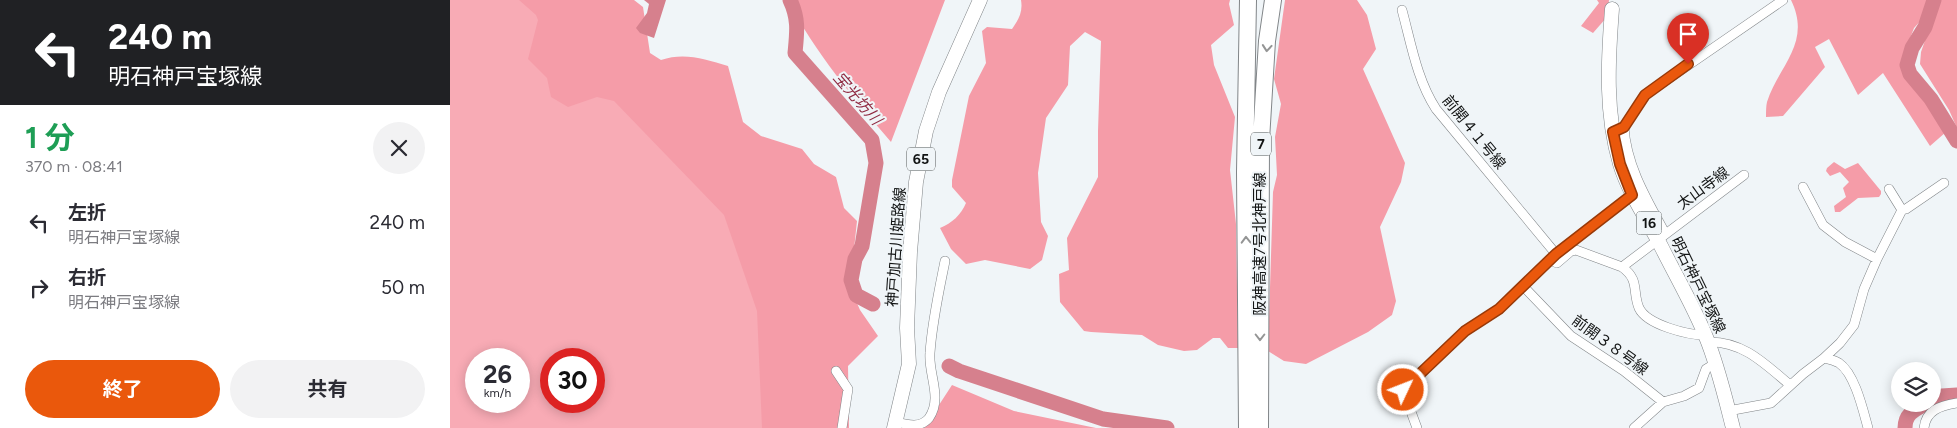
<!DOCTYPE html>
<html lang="ja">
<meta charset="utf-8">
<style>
:root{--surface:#fff;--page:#f2f2f3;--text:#2b2b33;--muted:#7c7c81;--accent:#ea580c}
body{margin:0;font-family:Figtree,"Noto Sans JP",sans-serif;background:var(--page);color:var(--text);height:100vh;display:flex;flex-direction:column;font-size:19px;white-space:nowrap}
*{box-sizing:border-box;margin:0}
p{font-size:16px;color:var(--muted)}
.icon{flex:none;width:28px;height:28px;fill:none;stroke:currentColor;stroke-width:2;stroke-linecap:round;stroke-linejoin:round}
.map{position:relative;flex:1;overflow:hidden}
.panel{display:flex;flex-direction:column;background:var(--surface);width:450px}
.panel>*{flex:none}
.top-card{background:#202124;color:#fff;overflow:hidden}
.fabs{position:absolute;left:1441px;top:362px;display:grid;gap:10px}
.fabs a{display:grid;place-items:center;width:50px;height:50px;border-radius:50%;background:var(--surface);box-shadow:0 2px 12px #0003;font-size:25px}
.speed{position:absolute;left:15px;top:348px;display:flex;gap:10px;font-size:25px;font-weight:700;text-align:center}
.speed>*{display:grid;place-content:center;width:65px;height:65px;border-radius:50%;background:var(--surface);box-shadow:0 2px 12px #0003;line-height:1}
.speed small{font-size:12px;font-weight:400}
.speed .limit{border:8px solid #d22;background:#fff;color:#111}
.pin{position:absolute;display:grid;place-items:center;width:42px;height:42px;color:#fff;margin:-51px -21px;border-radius:50% 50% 50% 0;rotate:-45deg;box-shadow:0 0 5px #0007}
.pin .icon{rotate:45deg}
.me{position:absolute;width:55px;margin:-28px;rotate:47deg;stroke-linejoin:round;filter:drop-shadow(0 0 4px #0008)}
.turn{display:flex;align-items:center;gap:18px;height:105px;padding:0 25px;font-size:22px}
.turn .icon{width:65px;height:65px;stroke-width:2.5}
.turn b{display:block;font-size:35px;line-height:42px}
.round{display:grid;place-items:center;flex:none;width:52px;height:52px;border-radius:26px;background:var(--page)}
.headline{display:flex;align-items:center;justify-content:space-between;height:85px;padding:0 25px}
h1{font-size:30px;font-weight:700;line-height:38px;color:#1e9e55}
.primary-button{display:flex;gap:10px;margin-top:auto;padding:10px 25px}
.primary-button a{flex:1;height:58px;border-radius:30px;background:var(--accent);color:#fff;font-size:20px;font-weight:700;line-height:58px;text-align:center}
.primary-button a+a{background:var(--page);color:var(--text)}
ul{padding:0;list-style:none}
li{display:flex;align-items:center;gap:15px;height:65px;padding:0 25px}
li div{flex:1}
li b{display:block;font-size:19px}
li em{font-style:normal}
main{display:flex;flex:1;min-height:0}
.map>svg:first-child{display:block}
</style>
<main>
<section class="panel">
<div class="top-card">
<div class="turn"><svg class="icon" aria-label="left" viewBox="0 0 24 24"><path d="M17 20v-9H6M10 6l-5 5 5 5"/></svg><div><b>240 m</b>明石神戸宝塚線</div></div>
</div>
<div class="headline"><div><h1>1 分</h1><p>370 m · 08:41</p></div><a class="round"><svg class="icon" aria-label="close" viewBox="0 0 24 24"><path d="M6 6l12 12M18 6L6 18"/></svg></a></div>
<ul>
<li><svg class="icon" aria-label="left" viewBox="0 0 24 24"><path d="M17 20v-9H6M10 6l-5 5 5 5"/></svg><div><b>左折</b><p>明石神戸宝塚線</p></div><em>240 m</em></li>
<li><svg class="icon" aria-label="right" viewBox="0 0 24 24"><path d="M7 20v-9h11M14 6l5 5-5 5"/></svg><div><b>右折</b><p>明石神戸宝塚線</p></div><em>50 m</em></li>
</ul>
<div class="primary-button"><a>終了</a><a>共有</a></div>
</section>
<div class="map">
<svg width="1507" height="428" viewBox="0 0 1507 428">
<rect width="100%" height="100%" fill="#f0f5f8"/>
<path fill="#f8abb5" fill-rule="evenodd" d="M0,0H115L305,203L324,428H0ZM26,359H69V401H26ZM101,359H144V401H101Z"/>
<path fill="#f59ca8" d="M69,0H184L193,7L200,53L211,60C234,52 255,59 278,66L293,122L311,136L352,149L364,164L386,177L394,208L407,221L400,287L410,310L428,336L398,366L399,428H312L307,311L274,215L164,101L147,97L118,107L101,97L97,78L78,59L88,20L86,15Z
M338,0H495L441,142C403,97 365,53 338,0Z
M571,0H780L779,4L784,25L761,45L764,65L785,117L780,170L786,224L788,348H778L770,338H763L747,350L734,351L708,345L692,335L641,332L634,331L610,302L609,274L619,270L617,238L648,177V131L651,41L635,32L620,46L618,85L596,118L588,173L591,222L598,236L592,260L580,269L535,260L516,264L501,249L490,228C502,223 511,215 516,203L502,187V180L519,96L536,63L532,31L537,27L562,29C569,19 573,12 571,0Z
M835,0H907L917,15L926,49L913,69L955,163L951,182L930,227L946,301L942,315L918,332L856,364L834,361L818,351L823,192L827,175L825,137L831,104L824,79Z
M1147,0H1159L1157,17L1143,33L1131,26L1149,3Z
M1341,0H1477L1474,17L1464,28L1450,64L1479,100L1496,132L1480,146L1433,73L1408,95L1379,39L1365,47L1375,67L1333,116L1316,117C1316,112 1316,106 1317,102C1329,65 1362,43 1341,0Z
M1489,0H1507V128L1499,110L1470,64L1471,52Z
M1384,162L1395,169L1408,163L1431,191V194L1429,197L1408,198L1390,212H1385L1384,206L1396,197L1393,188L1399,182L1390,172L1380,176L1376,171L1377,168Z
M502,385L564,411L646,428H474Z"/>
<path fill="#d6808d" d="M194,0H216L204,38L190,33L186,28L197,13L199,4Z"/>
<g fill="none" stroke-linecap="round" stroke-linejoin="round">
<path stroke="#d6808d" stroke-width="15" d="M340,0C349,19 347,32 345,53L422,140L426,163L412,246L405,259L401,280L406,295L423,304
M1484,0L1475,27L1462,48L1457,65L1460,74L1481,99L1507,141
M499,366L509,371L653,419L717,428
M1482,399L1492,396L1507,395
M1455,428C1455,414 1464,410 1475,404"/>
<defs>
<path id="street" d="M952,10C961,43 967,80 986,109L1106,254
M1174,127C1176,165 1197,200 1215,233
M1163,132L1174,127L1195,95L1333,0
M1353,187L1373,225L1395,242L1427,259L1414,289L1404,325L1390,343L1374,358C1379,359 1384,360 1389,363C1405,374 1413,410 1418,428
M1452,210L1456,209L1494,183
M1427,259L1452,210L1439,189
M1100,260L1107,263L1121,251L1126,250L1172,267L1294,175
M1172,267C1190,280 1182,291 1189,308C1197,325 1238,335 1255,335
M1073,286L1121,336L1174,371L1213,402
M1258,342C1293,341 1315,364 1340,385
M386,371L398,389L392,428
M1278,411L1321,403L1353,374L1374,358
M447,422C458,425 471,428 479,418C493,398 478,374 480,353C482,322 489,291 495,261
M967,428L953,390L1015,331L1049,309L1106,254L1182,195
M1184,428L1213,402L1234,396L1249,388L1256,369L1266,363
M1474,428C1476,410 1490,406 1507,403"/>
<path id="primary" d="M1162,9C1158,61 1155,113 1170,164C1179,194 1198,220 1212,248C1227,278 1244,307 1256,337C1268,366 1275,397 1283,428
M444,428L459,364L457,328L460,252L466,182L476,131L489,92L530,0"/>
<path id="highway" d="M797,428L795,172L798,0
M810,428L811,140L817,41L823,0"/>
</defs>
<use href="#street" stroke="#818588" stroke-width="10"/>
<use href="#primary" stroke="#818588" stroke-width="15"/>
<use href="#highway" stroke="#818588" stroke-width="18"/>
<use href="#street" stroke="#fff" stroke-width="9"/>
<use href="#primary" stroke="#fff" stroke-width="14"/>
<use href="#highway" stroke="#fff" stroke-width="16"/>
</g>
<defs><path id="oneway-chevron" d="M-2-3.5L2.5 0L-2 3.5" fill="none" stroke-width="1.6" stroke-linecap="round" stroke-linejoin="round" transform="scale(1.25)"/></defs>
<g stroke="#949595">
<use href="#oneway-chevron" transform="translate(817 48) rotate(95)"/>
<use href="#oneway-chevron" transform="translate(796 240) rotate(-91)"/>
<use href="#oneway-chevron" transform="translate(810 337) rotate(90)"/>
</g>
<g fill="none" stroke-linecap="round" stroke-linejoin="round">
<defs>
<path id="route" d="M953,390L1015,331L1049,309L1106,254L1182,195L1170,164L1163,132L1174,127L1195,95L1238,64"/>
</defs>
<use href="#route" stroke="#983908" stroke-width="12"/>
<use href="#route" stroke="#ea580c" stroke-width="9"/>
</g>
<g text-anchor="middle" stroke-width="4" stroke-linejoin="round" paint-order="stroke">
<g fill="#f0f5f8" stroke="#555858" stroke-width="1">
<rect x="801" y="132.5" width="20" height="23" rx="4"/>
<rect x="457" y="147.5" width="28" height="23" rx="4"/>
<rect x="1186.5" y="211.5" width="25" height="23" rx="4"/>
</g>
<g font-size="14" font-weight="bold" fill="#121414">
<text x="811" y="149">7</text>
<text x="471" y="164">65</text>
<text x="1199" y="228">16</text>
</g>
<g font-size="15" fill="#121414" stroke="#f0f5f8">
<text transform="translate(1024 132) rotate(51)" y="5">前開４１号線</text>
<text transform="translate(1253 188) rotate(-36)" y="5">太山寺線</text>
<text transform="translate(810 244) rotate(-90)" y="5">阪神高速7号北神戸線</text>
<text transform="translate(446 247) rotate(-86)" y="5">神戸加古川姫路線</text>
<text transform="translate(1248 285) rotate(64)" y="5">明石神戸宝塚線</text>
<text transform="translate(1160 345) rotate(36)" y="5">前開３８号線</text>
</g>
<g font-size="16" font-style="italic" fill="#8f2941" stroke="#f0f5f8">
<text transform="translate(408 98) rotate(49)" y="6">宝光坊川</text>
</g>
</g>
</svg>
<div class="fabs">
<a><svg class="icon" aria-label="layers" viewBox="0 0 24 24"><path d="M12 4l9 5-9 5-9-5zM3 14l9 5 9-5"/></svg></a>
</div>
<div class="speed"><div>26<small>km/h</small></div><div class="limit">30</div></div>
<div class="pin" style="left:1238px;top:64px;background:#d93025"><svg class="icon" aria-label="arrive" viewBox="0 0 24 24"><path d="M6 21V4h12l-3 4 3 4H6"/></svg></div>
<svg class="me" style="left:953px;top:390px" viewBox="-20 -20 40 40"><circle r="17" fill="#ea580c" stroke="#fff" stroke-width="3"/><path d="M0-11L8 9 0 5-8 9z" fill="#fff"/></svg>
</div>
</main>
